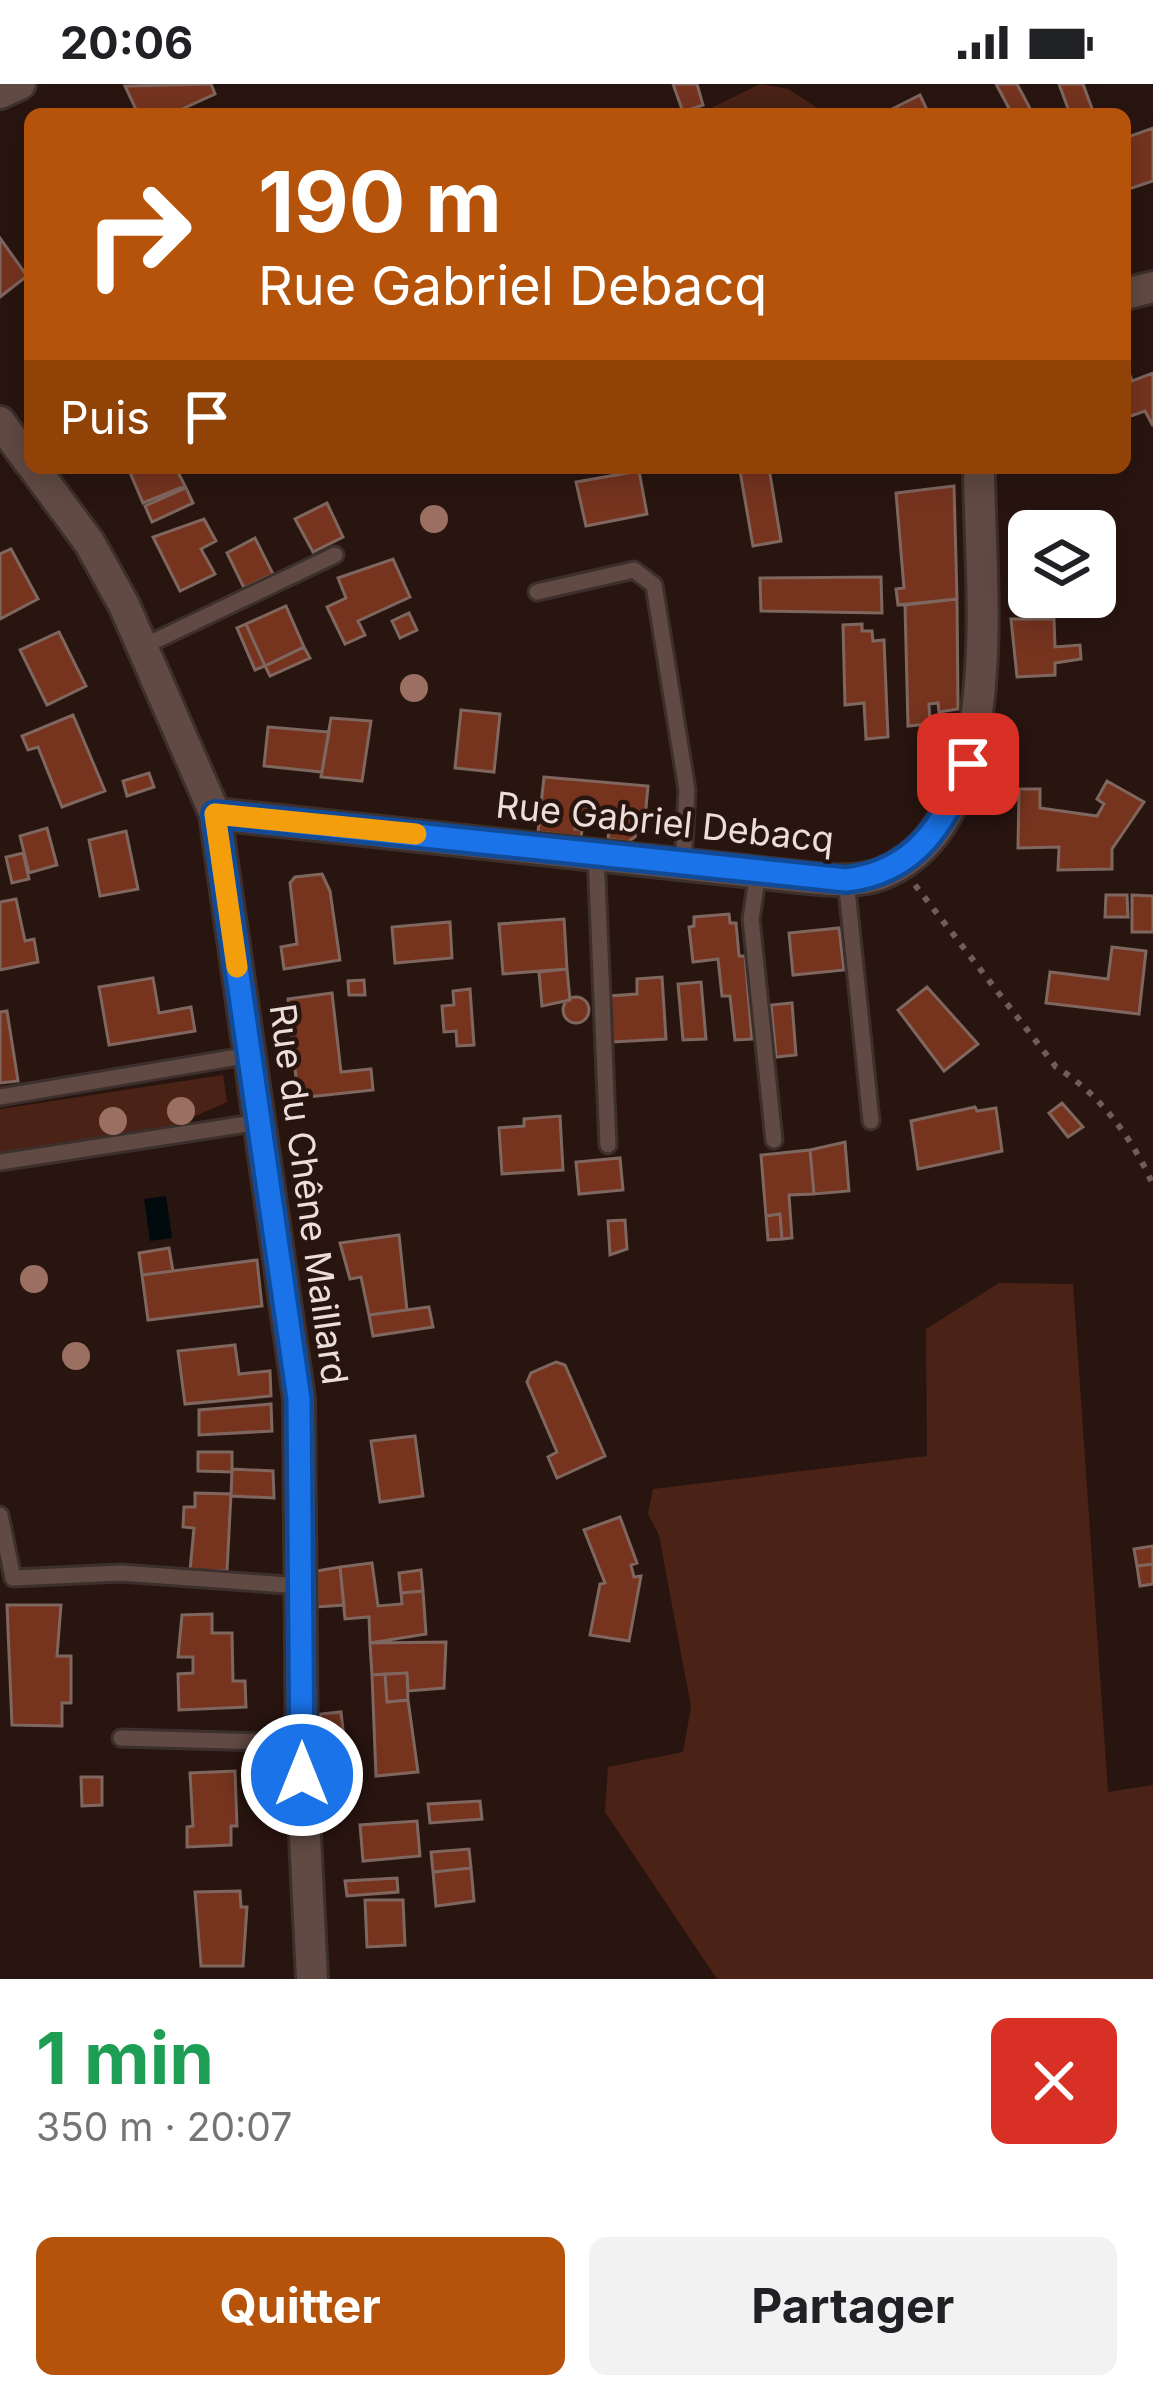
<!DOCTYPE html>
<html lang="fr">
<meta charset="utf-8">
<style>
:root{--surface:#fff;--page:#f2f2f2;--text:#202124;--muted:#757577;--accent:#b45309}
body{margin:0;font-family:Inter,sans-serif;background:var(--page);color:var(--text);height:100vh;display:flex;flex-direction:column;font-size:45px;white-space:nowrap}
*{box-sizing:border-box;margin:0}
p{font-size:39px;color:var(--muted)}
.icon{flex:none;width:66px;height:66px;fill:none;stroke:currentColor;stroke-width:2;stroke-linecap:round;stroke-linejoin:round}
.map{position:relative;height:1895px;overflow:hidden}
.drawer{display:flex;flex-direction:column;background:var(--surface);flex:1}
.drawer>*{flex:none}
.banner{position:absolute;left:24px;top:24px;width:1107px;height:366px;border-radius:18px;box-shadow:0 6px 30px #0003;background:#b45309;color:#fff;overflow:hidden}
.fabs{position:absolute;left:1008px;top:426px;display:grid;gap:24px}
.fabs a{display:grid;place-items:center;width:108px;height:108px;border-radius:18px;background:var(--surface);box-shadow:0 6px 30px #0003;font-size:60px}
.pin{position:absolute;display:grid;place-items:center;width:102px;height:102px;color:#fff;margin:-51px;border-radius:24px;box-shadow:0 6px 18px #0006}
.me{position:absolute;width:132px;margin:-66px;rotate:0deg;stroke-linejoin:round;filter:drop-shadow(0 0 9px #0008)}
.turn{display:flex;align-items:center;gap:42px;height:252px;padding:0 36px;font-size:54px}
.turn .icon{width:156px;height:156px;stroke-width:2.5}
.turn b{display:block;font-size:84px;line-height:102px}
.then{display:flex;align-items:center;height:114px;padding:0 36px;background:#0003;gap:24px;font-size:45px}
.round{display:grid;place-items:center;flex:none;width:126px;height:126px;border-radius:18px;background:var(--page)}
.head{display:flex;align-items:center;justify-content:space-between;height:204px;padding:0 36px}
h1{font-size:72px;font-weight:700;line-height:90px;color:#1e9e55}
.cta{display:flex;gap:24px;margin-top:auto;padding:24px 36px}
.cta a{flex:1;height:138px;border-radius:18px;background:var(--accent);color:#fff;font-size:48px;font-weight:700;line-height:138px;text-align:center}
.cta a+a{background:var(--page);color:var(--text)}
.status{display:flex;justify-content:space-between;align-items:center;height:84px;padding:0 60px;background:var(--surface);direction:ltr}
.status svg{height:33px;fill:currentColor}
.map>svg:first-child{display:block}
</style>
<div class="status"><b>20:06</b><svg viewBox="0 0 49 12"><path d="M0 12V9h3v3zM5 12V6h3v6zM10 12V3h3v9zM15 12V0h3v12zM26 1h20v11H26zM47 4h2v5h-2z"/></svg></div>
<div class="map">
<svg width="1153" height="1895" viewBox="0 0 1153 1895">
<rect width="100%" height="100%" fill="#291510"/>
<path fill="#4a2216" d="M760,0L788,5L827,30H699Z
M223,991L227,1018L169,1044L0,1069V1025Z
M999,1199L1073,1200L1108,1708L1153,1701V1895H717L605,1728L608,1683L683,1668L691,1623L659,1451L648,1430L653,1405L927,1372L926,1245Z"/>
<path fill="#010b0d" d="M166,1112L172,1154L150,1157L144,1115Z"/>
<path fill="#76341f" stroke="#7f665f" stroke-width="3" d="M211,0L215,10L171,30H138L125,2Z
M673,0H697L703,21L683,28Z
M996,0H1017L1033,30H1012Z
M1059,0H1083L1094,30H1070Z
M920,11L929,30H895L892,25Z
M1153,44V97L1126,106L1125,54Z
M0,154L27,192L0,213Z
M1128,286L1132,297L1153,289V342L1145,327L1125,334Z
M128,384H176L185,402L143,419Z
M769,384L781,457L753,462L740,387Z
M639,387L647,430L586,442L576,398Z
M954,402L957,515L898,521L896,505L904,504L896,409Z
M186,404L193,419L152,438L145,422Z
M327,419L343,453L313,468L295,435Z
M204,435L216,457L201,465L215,490L180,507L153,453Z
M255,454L273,490L244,504L227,469Z
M11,465L38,515L0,535V470Z
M393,475L410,513L358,537L365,551L345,560L327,523L346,514L338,494Z
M881,493L882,529L761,527L760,494Z
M957,515L958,625L939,628L938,619L929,620L930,640L908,642L905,521Z
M286,522L304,563L265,582L246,540Z
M409,529L417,546L400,554L392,537Z
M1011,535H1054L1055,563L1080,561L1081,575L1055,579V591L1017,593Z
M246,540L265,582L255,586L237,544Z
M862,540V547H872L873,557L884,556L888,653L866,655L864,619L845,621L843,541Z
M59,548L86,602L47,621L20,566Z
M304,563L310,574L270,592L265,582Z
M461,626L500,630L494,688L455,684Z
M73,631L105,707L62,723L38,663L28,666L22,652Z
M331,634L371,637L362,697L321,693Z
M268,643L329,648L322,688L264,682Z
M149,689L154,703L127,712L123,697Z
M544,693L648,702L645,735L638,734L635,753L628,758L608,755L610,735L577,731L575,745L582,746L581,753L538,748Z
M1107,697L1144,718L1112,765V785L1058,786L1059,763L1018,764L1019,705H1040V724L1097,732L1104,720L1097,715Z
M47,744L57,781L29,789L20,752Z
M126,747L138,805L100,812L89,756Z
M23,769L29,795L12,799L6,773Z
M322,790L330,807L340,876L284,885L281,863L297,860L290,799L295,793Z
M1106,811H1127L1128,833H1105Z
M1132,811L1153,812V848H1132Z
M16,815L25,857L34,855L38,878L0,886V818Z
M729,830L730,839H736L739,872H745L752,955L735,956L730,912H722L718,875L693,878L689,843L694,842V833Z
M564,835L567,885L503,890L499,840Z
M450,838L452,874L395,879L392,843Z
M839,844L844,886L793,891L789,849Z
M1112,863L1146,867L1139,930L1046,919L1050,888L1108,895Z
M567,885L570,916L542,922L539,888Z
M662,893L666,955L613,958L609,912L637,910V895Z
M153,894L159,929L191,923L195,947L109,961L99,903Z
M364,896L365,911H349L348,897Z
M701,898L706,955L683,956L678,900Z
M927,903L978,960L944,987L898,926Z
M470,905L474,961L457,962L456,947L444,948L442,922L454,921L453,907Z
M332,909L341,988L371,985L373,1006L298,1014L288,915Z
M563 926a13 13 0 1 1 26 0a13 13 0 1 1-26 0Z
M792,919L796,971L776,973L771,921Z
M7,927L18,997L0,999V928Z
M1062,1019L1083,1043L1068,1053L1049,1029Z
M975,1023L977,1027L996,1024L1002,1067L918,1085L911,1037Z
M560,1032L563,1086L502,1090L499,1044L524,1042V1035Z
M845,1058L849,1107L814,1110L810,1066Z
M810,1066L814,1110L789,1111L792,1154L782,1155L780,1130L766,1132L761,1071Z
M620,1074L623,1106L579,1110L576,1078Z
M780,1130L782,1155L768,1156L766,1132Z
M625,1136L627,1165L610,1171L608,1137Z
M399,1151L407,1226L369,1231L361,1193L350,1195L340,1159Z
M169,1164L173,1187L142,1191L139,1169Z
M257,1176L262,1222L148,1236L142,1191Z
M429,1223L433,1243L373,1252L369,1231Z
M235,1261L239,1290L270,1287L271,1312L185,1320L178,1267Z
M556,1278L565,1281L605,1372L557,1394L548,1373L557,1368L527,1298L531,1289Z
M271,1320L272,1347L199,1351V1326Z
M415,1352L423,1412L380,1418L371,1357Z
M198,1368H232V1388L198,1387Z
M232,1385L273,1387L274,1414L231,1412Z
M195,1409L231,1410L227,1487L190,1486L194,1444L183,1443L184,1423H195Z
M620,1433L637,1479L631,1481L634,1493L641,1492L629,1557L590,1551L600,1500L605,1499L584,1446Z
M1153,1462V1480L1137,1482L1134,1465Z
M372,1479L378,1522L402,1520L401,1509L423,1507L426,1550L370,1559L369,1533L345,1535L340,1483Z
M1153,1480V1500L1140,1502L1137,1482Z
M340,1483L344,1521L317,1523V1487Z
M421,1486L423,1507L401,1509L399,1489Z
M7,1521H61L57,1572H71V1619H62V1642L12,1641Z
M212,1530V1549H232L233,1597H245L246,1623L179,1626L178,1590L193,1589V1573H178L182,1531Z
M446,1558L444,1604L408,1607L407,1589L372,1591L370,1559Z
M407,1589L408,1616L387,1618L385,1590Z
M385,1590L387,1618L408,1616L418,1688L376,1692L372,1591Z
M341,1628L346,1671L324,1673L320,1630Z
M235,1687L237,1742H231V1761L187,1763V1743L193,1742L190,1689Z
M81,1693H102V1721L82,1722Z
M480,1717L482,1735L430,1739L428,1720Z
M417,1737L420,1772L363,1777L360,1741Z
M469,1765L471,1784L433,1788L431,1768Z
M471,1784L474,1817L436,1822L433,1788Z
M397,1794L398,1808L347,1812L345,1797Z
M240,1807L241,1823H247L243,1882H201L195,1808Z
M365,1816H403L405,1861L367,1863Z"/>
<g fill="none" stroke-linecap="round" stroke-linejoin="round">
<defs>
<path id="service" d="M537,508L634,486L654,501L687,706L683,780
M142,563L335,471
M596,770L608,1061
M758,788L751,835L774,1056
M846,796L871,1037
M0,1013L250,971
M0,1078L260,1038
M0,1431L13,1494L121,1489L301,1502
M121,1654L302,1659"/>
<path id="minor" d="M0,9L20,0
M1125,210L1153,203
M0,338L30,379
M34,384L89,458L124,521L215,730L299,1315L302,1691L312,1895
M215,730L790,792C820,795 852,801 881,790C1012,738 979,497 979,384"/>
</defs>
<use href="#service" stroke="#3c2f2c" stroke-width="21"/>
<use href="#minor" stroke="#3c2f2c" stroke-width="36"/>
<path stroke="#6f5d59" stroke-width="6" stroke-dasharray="6 9" stroke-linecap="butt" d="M915,801L1056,983C1100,1010 1133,1055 1153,1101"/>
<use href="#service" stroke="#614a43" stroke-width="15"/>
<use href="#minor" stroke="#614a43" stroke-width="30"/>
</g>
<g fill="#9b7063">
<circle cx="434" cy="435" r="14"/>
<circle cx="414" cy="604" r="14"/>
<circle cx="181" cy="1027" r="14"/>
<circle cx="113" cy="1037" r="14"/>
<circle cx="34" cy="1195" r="14"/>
<circle cx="76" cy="1272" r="14"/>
</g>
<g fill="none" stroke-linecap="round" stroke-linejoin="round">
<defs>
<path id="route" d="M302,1691L299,1315L215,730L846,796C915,788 945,740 968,680"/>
</defs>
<use href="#route" stroke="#114b97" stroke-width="30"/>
<use href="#route" stroke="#1a73e8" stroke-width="21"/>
<path stroke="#f59e0b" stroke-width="21" d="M237,883L215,730L416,750"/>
</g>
<g text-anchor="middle" stroke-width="9" stroke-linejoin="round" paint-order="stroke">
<g font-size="36" fill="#ecdeda" stroke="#291510">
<text transform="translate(665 738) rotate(6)" y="13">Rue Gabriel Debacq</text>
<text transform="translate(309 1110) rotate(82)" y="13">Rue du Chêne Maillard</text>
</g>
</g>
</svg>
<div class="fabs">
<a><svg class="icon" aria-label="layers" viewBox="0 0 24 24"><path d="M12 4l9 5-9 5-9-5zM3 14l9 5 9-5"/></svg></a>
</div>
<div class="pin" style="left:968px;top:680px;background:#d93025"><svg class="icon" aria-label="arrive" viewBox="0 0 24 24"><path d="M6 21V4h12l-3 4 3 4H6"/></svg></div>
<svg class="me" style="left:302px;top:1691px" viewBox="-20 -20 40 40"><circle r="17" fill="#1a73e8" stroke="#fff" stroke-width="3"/><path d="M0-11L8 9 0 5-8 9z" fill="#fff"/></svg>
<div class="banner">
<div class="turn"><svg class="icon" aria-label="right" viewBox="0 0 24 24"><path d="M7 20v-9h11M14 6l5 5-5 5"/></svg><div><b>190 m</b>Rue Gabriel Debacq</div></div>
<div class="then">Puis<svg class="icon" aria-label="arrive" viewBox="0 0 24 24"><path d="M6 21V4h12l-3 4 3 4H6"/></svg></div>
</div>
</div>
<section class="drawer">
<div class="head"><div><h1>1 min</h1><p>350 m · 20:07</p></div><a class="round" style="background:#d93025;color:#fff"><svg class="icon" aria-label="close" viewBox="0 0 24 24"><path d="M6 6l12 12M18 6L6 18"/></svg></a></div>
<div class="cta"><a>Quitter</a><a>Partager</a></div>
</section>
